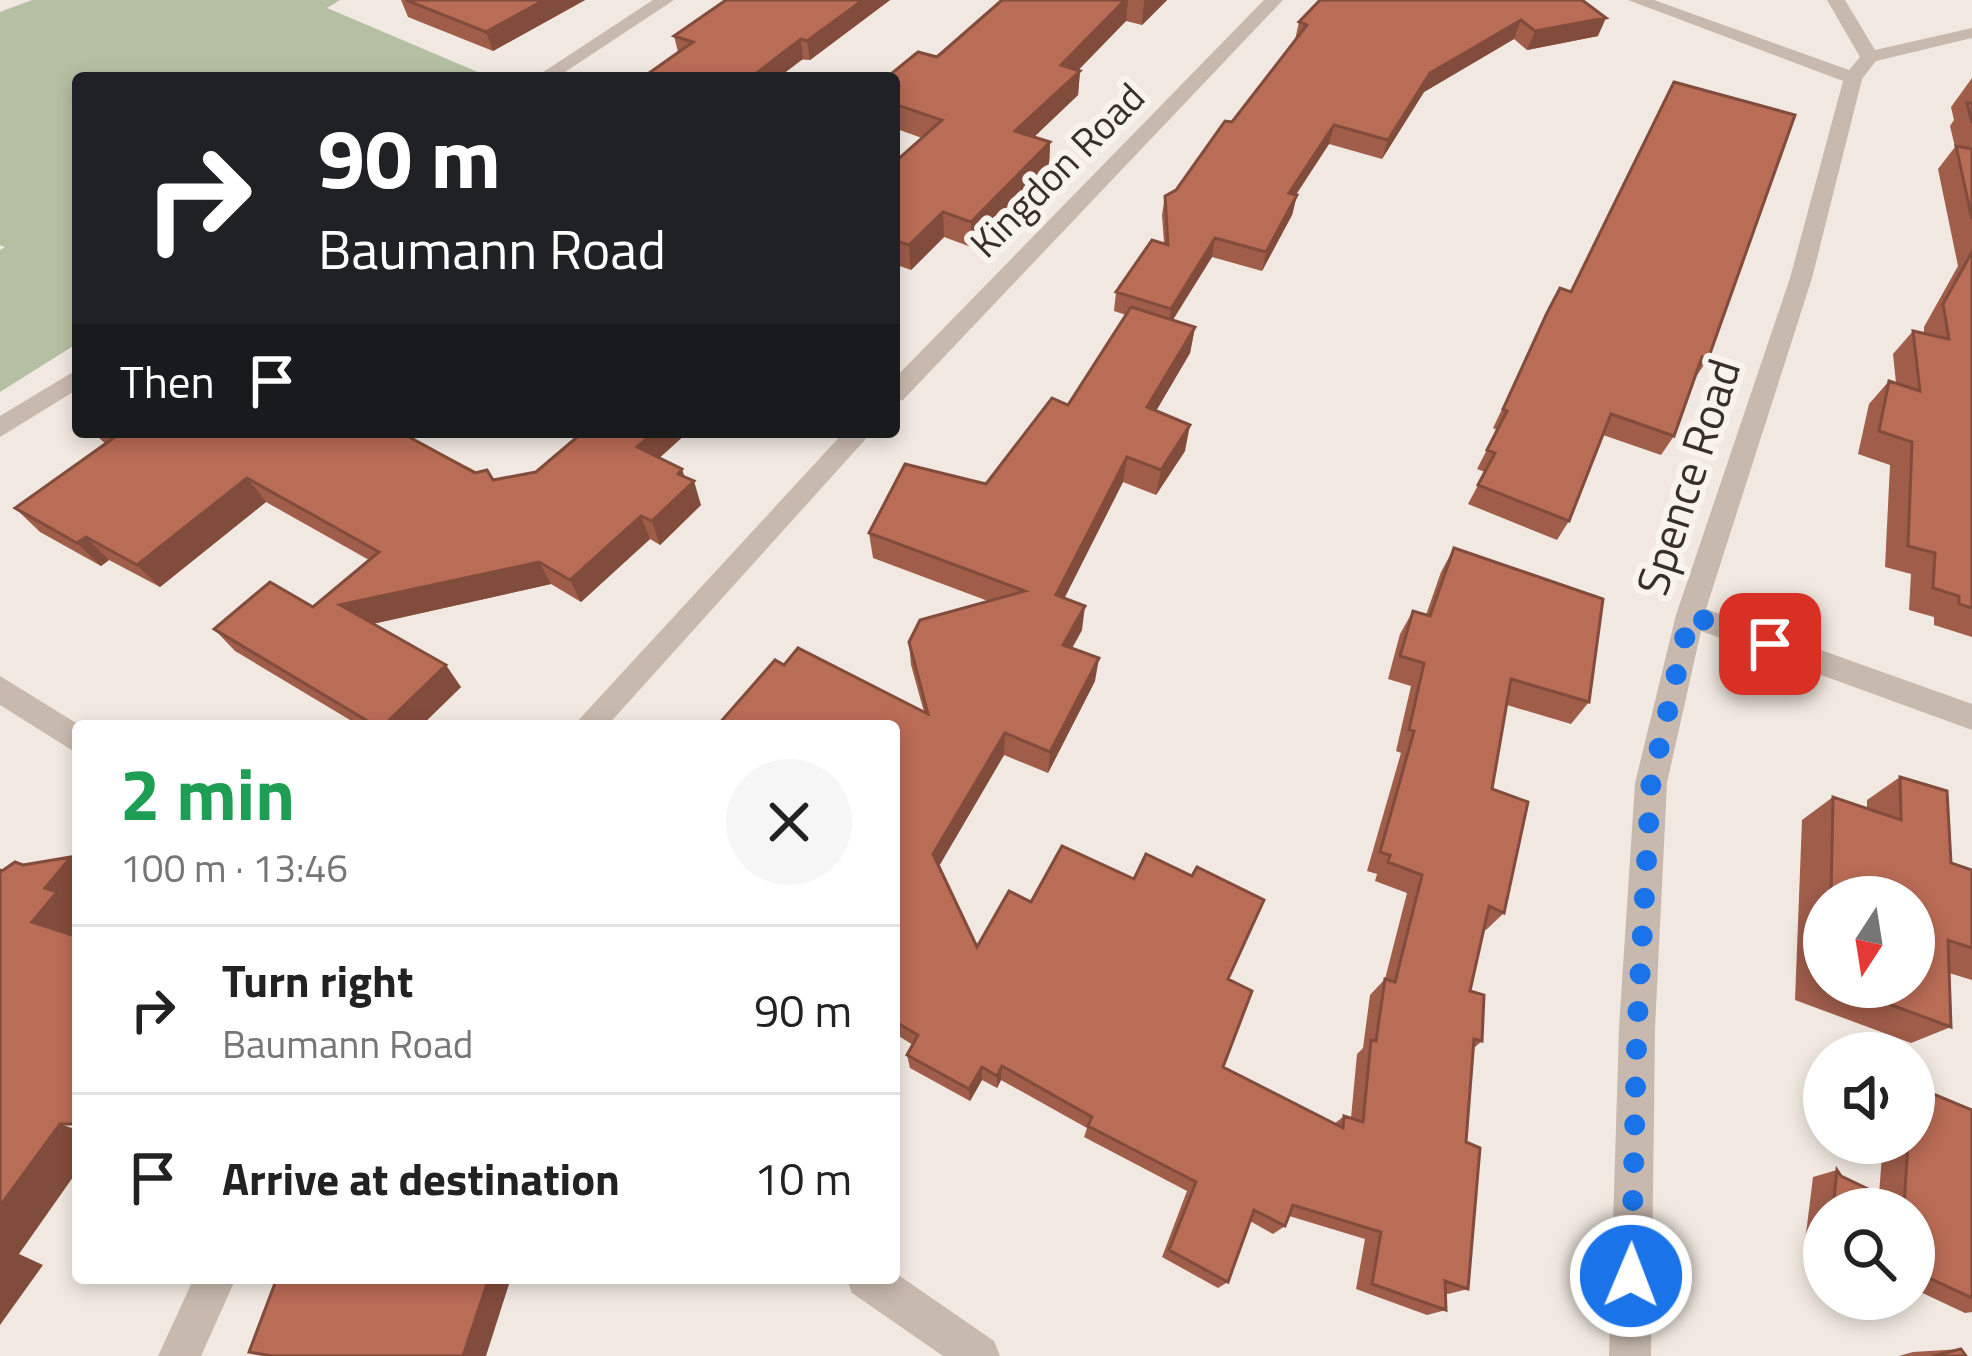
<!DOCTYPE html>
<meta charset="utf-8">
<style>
:root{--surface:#fff;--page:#f6f6f6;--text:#222;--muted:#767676;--line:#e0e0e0}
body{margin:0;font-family:"Titillium Web",sans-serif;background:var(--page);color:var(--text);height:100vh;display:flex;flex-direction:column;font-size:45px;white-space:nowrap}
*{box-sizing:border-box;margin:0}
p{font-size:39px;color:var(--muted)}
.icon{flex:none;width:66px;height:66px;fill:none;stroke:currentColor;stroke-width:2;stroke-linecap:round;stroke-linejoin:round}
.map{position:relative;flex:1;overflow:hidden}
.drawer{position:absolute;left:72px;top:720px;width:828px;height:564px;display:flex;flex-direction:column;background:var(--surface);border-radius:12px;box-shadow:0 6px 18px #0003}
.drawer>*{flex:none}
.banner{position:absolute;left:72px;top:72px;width:828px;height:366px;border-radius:12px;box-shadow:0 6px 18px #0003;background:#202124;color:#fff;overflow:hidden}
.needle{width:78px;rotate:192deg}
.controls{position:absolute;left:1803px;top:876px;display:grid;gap:24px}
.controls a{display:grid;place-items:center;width:132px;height:132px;border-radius:50%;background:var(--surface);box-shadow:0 6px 18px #0003;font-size:60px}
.pin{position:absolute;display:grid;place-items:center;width:102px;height:102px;color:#fff;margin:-51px;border-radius:24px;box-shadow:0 6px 18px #0006}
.me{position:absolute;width:132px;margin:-66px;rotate:1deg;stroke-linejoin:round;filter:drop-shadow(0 0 9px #0008)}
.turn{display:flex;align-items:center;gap:42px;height:252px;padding:0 48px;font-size:54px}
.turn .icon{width:156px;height:156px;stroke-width:2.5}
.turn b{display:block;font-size:84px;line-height:102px}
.then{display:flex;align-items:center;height:114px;padding:0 48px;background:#0003;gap:24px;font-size:45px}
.round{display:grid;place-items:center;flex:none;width:126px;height:126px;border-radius:63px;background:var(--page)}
.head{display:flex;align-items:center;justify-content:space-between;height:204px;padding:0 48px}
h1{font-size:72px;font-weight:700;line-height:90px;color:#1e9e55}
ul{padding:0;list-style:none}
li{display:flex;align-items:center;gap:36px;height:168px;padding:0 48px;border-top:3px solid var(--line)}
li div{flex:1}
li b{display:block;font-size:45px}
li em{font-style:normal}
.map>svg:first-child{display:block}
</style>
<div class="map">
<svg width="1972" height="1356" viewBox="0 0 1972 1356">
<rect width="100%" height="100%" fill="#f1e9e1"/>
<path fill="#b5bfa2" d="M32,0H340L327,8L492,78H78V343L0,392V250L5,247L0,245V12Z"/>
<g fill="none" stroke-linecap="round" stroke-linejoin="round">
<path fill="#c8b9ae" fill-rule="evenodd" d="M653,0H674L556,78H534Z
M1264,0H1283L903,400L894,402V379Z
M1628,0H1654L1849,70L1860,57L1827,0H1845L1875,50L1972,28V38L1876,61L1862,79L1812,278L1706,609L1972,704V730L1701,631L1667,783L1655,1028L1651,1356H1609L1619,1028L1635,783L1676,615L1790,278L1843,81Z
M78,369V389L0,437V416Z
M844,432H872L607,726H573Z
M0,676L81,726L78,754L0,705Z
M894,1272L994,1341L1000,1356H943L852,1293L846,1278H894Z
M194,1278H236L201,1356H158Z"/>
</g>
<path fill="#9f5d4a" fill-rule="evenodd" d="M401,0H585L493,51L408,17Z
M890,0L810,60L678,52L674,36Z
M1002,0H1167L1142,25L1126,21L1078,70L1080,71L1078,95L1034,137L1050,142L1049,167L971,247L944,237L911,270L894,264V163L922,138L894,128V78L937,57Z
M1582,0L1598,36L1527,50L1514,39L1424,92L1382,159L1329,144L1296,195H1297L1292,215L1262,271L1212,257L1172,320L1195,327L1190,353L1156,411L1185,451L1156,495L1123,482L1064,598L1082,630L1072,648L1095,681L1048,773L1004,755L939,866L977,947L1031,902L1228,979L1223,1067L1334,1124L1344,1116L1351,1118L1357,1054L1363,1048L1370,995L1385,979L1407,893L1375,881L1377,874L1367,871L1401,753L1396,751L1411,686L1388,679L1400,634L1413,611L1426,615L1441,572L1454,548L1589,702L1571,724L1507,705L1492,789L1504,913L1486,930L1484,929L1470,991L1482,1041L1474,1048L1466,1142L1468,1289L1448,1294L1445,1293L1446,1310L1427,1315L1356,1289L1365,1239L1289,1216L1285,1226L1273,1234L1250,1221L1228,1282L1218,1288L1162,1257L1187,1191L1084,1137L1087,1128L1001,1080L997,1088L982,1080L970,1101L910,1068L907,1055L913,1045L894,1033V726L784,665L924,712L911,665L909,642L988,601L873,558L869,533L986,484L1068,405L1126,315L1114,311L1116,292L1164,243L1162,215L1165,196L1176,190L1232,122L1295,40L1299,22Z
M1972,78V637L1934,625V617L1909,610L1911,574L1885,567L1890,465L1858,454L1869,404L1889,381L1896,383L1893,354L1913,331L1924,334V327L1958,266L1938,169L1955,147L1950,126L1954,120L1951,107Z
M1560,288L1708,359L1695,378L1674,436L1661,455L1603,435L1569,521L1557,540L1468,504L1485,472L1477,469L1497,430L1493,428Z
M92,432H400L493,480L536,472L583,432H688L659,458L685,477L701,505L660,545L650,539L581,602L551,584L373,624L461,687L421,726H360L235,651L214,629L313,607L369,560L266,502L160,587L109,560L101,566L40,532L15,508L106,444Z
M1900,777L1951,863L1972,870V980L1949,973L1951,1027L1911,1043L1795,1000L1802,820L1833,797L1867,809V800ZM1824,897H1914V987H1824Z
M1972,1110V1312L1965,1313L1914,1289V1209H1824V1260L1804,1250L1813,1177L1837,1170L1841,1176L1879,1194L1883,1143H1914Z
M1961,1349L1966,1356H1899L1913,1352Z"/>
<path fill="#824c3c" d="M544,0H585L493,51L486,32Z
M863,0H890L810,60L807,41Z
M1125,0H1128L1126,21L1062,87L1080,71L1078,95L1015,155V131L1061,65Z
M1145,0H1167L1142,25L1144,1Z
M1606,18L1598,36L1527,50L1535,31Z
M1521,20L1514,39L1424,92L1382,159L1388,140L1430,73Z
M801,39L803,59L778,78H750Z
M1334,125L1329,144L1284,212L1289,193Z
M1050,142L1049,167L971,247V222Z
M1297,195L1292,215L1262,271L1266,252Z
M943,212L944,237L911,270L909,245Z
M1215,238L1212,257L1168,328L1171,309Z
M1195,327L1190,353L1143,433L1147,407Z
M1190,425L1185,451L1156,495L1161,470Z
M654,432H688L645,471L637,447Z
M1127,457L1123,482L1054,619L1056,595Z
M682,469L688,487L694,481L701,505L660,545L652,521Z
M247,478L266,502L160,587L137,565Z
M641,516L650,539L581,602L570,580Z
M86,537L109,560L101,566L77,543Z
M539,562L551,584L358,627L340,605Z
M1085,606L1082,630L1061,668L1063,645Z
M1099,658L1095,681L1048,773L1050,752Z
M446,665L461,687L421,726H383Z
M1005,733L1004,755L935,873L933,854Z
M71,857L78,861V932L70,942L32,922L45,888Z
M1002,1066L1001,1080L997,1088V1076Z
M982,1067V1080L970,1101L969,1089Z
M60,1124L78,1130V1170L19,1254L43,1265L0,1325V1206Z
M489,1278H511L486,1356H463Z"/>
<path fill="#b96c56" stroke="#824c3c" stroke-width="3" d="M406,0H544L486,32Z
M726,0H863L807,41L801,39L750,78H642L693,42L674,36Z
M1002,0H1125L1061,65L1080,71L1015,131L1050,142L971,222L943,212L909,245L894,240V163L942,120L894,104V78H886L918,52L937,57Z
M1320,0H1582L1606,18L1535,31L1521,20L1430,73L1388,140L1334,125L1289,193L1297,195L1266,252L1215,238L1171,309L1116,292L1152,240L1168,245L1165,196L1176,190L1225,121L1232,122L1307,25L1299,22Z
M1674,82L1795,115L1708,359L1702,357L1674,436L1611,414L1569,521L1478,485L1495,453L1487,450L1507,411L1503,409L1547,313L1560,288L1571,292Z
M1967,103H1972V123Z
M1956,146L1972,149V219Z
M1972,252V608L1959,604V596L1933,588L1935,553L1908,546L1912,442L1879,431L1889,381L1920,391L1913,331L1949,339L1943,304Z
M1131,307L1195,327L1147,407L1190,425L1161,470L1127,457L1056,595L1085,606L1063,645L1099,658L1050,752L1005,733L933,854L977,947L1009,891L1031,902L1062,846L1134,879L1146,854L1192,876L1197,867L1264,900L1228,979L1252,991L1223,1067L1343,1128L1344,1116L1363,1122L1371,1040L1376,1041L1385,979L1395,982L1422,875L1388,862L1390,855L1380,852L1414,731L1409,730L1424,663L1400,656L1413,611L1430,616L1454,548L1603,599L1589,702L1511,679L1492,789L1528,802L1504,913L1489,906L1470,991L1484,995L1482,1041L1474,1039L1466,1142L1480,1148L1468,1289L1445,1281L1446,1310L1372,1284L1381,1232L1293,1205L1285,1226L1254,1210L1228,1282L1169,1250L1196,1182L1088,1126L1092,1117L1002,1066L997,1076L982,1067L969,1089L907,1055L918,1035L894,1021V726H717L775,660L784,665L798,648L928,714L909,642L920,620L1025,591L869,533L905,464L986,484L1052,398L1068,405Z
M105,432H400L475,473L487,470L493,480L536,472L583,432H654L637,447L682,469L678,474L694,481L652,521L641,516L570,580L539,562L340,605L446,665L383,726H376L214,629L270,582L313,607L379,552L247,478L137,565L86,537L77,543L15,508L115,437Z
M1900,777L1947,791L1951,863L1972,870V948L1948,940L1951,1027L1843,987H1914V897H1831L1833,797L1901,820Z
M71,857L45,888L57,892L32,922L78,937V1115L72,1124H60L0,1206V870L2,871L15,862L23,865Z
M1914,1086L1972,1110V1298L1914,1271V1209H1833L1837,1170L1841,1176L1904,1206L1908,1143H1914Z
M277,1278H489L463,1356H272L249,1352Z
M1961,1349L1966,1356H1933Z"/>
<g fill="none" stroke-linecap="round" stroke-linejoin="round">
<path stroke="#1a73e8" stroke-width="21" stroke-dasharray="0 37.8" d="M1631,1276L1637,1028L1651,783L1690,615L1770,644"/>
</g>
<g text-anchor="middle" stroke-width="12" stroke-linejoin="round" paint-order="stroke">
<g font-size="39" fill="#372f2b" stroke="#f9f3ed">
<text transform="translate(1057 170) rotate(-45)" y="14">Kingdon Road</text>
</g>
<g font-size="45" fill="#372f2b" stroke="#f9f3ed">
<text transform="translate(1688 477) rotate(-72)" y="16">Spence Road</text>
</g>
</g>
</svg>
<div class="controls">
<a><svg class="needle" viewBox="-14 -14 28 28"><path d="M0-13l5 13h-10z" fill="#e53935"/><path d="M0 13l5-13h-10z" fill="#767676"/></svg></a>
<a><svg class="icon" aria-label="sound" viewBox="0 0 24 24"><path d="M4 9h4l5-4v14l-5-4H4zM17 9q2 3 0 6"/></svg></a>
<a><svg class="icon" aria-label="search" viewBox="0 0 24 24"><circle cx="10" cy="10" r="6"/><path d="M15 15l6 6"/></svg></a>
</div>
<div class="pin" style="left:1770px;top:644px;background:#d93025"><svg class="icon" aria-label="arrive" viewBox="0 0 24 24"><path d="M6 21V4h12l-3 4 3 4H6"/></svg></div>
<svg class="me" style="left:1631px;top:1276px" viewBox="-20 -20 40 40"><circle r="17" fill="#1a73e8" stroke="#fff" stroke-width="3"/><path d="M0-11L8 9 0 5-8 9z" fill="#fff"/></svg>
<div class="banner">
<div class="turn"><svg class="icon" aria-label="right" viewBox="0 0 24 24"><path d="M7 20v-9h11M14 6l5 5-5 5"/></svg><div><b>90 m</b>Baumann Road</div></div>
<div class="then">Then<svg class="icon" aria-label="arrive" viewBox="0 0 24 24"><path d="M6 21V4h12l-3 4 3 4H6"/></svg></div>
</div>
<section class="drawer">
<div class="head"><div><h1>2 min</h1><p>100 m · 13:46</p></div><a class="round"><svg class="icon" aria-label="close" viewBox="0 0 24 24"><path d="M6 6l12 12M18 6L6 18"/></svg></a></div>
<ul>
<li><svg class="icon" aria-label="right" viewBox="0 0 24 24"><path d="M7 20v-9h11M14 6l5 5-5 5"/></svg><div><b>Turn right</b><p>Baumann Road</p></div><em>90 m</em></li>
<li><svg class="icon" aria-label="arrive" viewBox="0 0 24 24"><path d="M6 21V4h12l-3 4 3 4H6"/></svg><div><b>Arrive at destination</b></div><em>10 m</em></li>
</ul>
</section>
</div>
